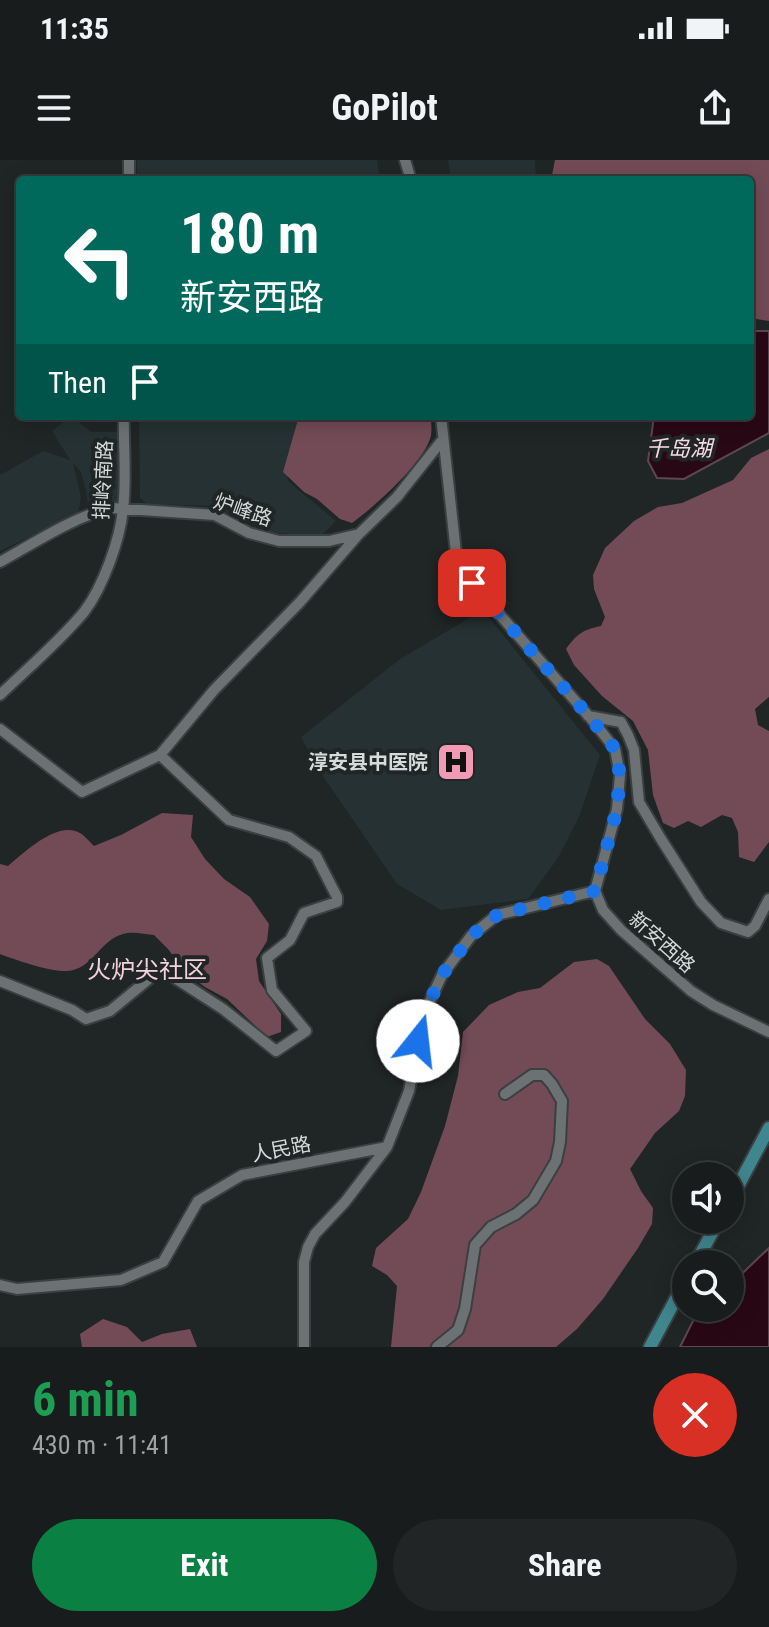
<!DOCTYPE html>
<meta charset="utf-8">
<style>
:root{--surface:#181c1c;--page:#212525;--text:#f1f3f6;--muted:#9fa1a3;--line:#363a3b;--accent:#0b8043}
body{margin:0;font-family:"Roboto Condensed","Noto Sans SC",sans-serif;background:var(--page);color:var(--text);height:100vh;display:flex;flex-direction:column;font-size:30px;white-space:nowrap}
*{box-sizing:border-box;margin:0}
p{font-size:26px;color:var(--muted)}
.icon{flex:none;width:44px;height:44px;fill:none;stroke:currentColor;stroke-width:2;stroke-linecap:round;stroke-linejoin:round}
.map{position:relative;height:1187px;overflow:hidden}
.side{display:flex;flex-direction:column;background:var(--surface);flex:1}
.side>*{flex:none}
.hud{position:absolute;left:16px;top:16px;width:738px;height:244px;border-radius:8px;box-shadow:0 4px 20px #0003,0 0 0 2px var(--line);background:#00695c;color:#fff;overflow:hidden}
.tools{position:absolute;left:672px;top:1002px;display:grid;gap:16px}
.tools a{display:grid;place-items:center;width:72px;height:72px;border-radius:50%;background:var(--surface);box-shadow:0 4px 20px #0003,0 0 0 2px var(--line);font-size:40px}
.pin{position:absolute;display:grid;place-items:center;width:68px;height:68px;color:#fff;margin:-34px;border-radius:16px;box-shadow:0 4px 12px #0006}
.me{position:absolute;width:88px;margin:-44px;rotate:16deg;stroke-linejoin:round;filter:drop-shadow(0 0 6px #0008)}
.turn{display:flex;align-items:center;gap:28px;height:168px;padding:0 32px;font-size:36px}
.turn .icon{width:104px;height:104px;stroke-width:2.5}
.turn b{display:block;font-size:56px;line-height:68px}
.then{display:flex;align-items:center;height:76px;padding:0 32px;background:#0003;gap:16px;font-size:30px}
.round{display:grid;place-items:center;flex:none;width:84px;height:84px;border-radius:42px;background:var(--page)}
.summary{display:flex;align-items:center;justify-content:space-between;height:136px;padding:0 32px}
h1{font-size:48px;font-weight:700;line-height:60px;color:#1e9e55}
.action{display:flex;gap:16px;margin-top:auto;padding:16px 32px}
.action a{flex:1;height:92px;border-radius:48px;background:var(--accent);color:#fff;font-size:32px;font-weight:700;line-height:92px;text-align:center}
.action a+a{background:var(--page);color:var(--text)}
.status{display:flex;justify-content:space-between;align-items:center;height:56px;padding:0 40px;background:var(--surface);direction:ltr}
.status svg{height:22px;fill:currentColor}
header{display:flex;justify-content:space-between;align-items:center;height:104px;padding:0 32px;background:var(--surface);font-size:36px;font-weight:700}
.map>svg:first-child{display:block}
</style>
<div class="status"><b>11:35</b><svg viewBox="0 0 49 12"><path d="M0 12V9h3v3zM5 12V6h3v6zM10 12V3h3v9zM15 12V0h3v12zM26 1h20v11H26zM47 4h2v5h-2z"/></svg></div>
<header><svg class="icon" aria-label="menu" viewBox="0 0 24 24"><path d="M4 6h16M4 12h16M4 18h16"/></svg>GoPilot<svg class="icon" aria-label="share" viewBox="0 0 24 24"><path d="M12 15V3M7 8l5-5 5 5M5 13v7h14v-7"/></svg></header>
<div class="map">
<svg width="769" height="1187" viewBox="0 0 769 1187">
<rect width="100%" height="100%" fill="#202526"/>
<path fill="#253132" d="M137,0H377L380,20H137Z
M448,0H535L536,20H451Z
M71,256L91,272H119V342L88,346L86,330L81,312L73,303L81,337L78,353L0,391V315L43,291L70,300L52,271Z
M139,256H302L286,310L288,321L336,361L320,377L267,372L214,346L147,344L140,338Z
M483,450L600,595L579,657L558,698L528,739L441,750L397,724L318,609L301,577L400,499Z"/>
<path fill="#734b57" d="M555,0H769V161L750,158V20H551Z
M299,256H431C431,262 432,269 431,275C427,300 373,348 352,363L340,359L317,339L304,332L283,312Z
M769,289V537L755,549L758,565L769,571V682L754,702L739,697L738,672L732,658L722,655L701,667L688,661L674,668L663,663L653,635L648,590L633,561L602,536L574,505L566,489C577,474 582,470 601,466L605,457L594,429L593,415L605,388L634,361L658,347L682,343L733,320L751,298Z
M162,653L193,655L191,677L205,699L224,719L250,737L269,764L267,781L256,799L259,821L281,854V872L267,877L227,839L205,827L186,813L168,789L154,775C145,774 131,771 123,774C100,780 92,810 67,811C50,812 16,800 0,794V704L8,706C24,693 57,660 80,673C85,676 90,682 94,686L121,675Z
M597,799L609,806L645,859L670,884L686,910L685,936L679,951L655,973L630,1009L641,1031L653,1048L652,1064L638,1088L603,1139L577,1169L556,1187H391L397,1126L387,1115L372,1106L376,1088L408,1059L421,1032L445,966L458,916L463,872L489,845L518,832L540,828L574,802Z
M103,1159L127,1167L142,1182L162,1174L190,1169L197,1187H82L80,1174Z"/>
<path fill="#290815" stroke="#5d4750" stroke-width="2" d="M750,171H769V273L684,319L657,318L648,301L654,256H750Z
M769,1088V1187H680L694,1159L706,1148H730V1125Z"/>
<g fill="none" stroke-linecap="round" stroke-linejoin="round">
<defs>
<path id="minor" d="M405,0L411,20
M129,20V0
M441,256L456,393L472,423L593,561L615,589L620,615L617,649L595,731L603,750L621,770L691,831L713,845L769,872
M0,402C34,383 73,357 111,348L215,355L249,373L279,381H329L359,374L397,337L443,279
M0,535C28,508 59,482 84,452C103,427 120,380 123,349C127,319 123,286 124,256
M588,556L621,562L628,575L634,590L639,642L661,679L701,742L721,763L748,772L755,766L769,739
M0,569L82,632L160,595L229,660L289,677L316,696L337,737V742L304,753L290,780L267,798L272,830L306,871L276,891L223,849L161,809L110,851L86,859L72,850L0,821
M160,595L214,530L300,442L358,375
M387,987L409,931L423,856L442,815L471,776L497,755L595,731
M0,1125L17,1129L121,1120L163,1102L198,1041L242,1015L387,987L345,1042L315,1074L308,1087L304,1102V1187
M437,1187L458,1170L465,1149L475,1085L491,1067L516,1054L533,1040L556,1001L560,982L562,941L552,924L544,915H532L505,934"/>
<path id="major" d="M730,1041L769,968
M695,1104L719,1060
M650,1187L686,1120"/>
</defs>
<use href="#minor" stroke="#3b3f40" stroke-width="14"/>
<use href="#major" stroke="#3b3f40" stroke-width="16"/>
<use href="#minor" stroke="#6c7273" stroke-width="10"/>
<use href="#major" stroke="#40868f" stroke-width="12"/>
</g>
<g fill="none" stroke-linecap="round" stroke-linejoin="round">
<path stroke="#1a73e8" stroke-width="14" stroke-dasharray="0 25.2" d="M418,881L423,856L442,815L471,776L497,755L595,731L617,649L620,615L615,589L593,561L472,423"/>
</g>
<defs>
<symbol id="hospital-square" viewBox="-11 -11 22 22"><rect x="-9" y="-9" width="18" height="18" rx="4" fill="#f09ab5" stroke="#202526"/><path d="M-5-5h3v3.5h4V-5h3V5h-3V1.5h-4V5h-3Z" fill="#111"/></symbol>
</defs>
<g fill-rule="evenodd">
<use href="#hospital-square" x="434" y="580" width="44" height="44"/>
</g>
<g text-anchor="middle" stroke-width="8" stroke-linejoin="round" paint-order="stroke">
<g font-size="20" fill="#d6dada" stroke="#202526">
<text transform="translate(103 320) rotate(-87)" y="7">排岭南路</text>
<text transform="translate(243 350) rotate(19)" y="7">炉峰路</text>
<text transform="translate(662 782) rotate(42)" y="7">新安西路</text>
<text transform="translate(281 989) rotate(-11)" y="7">人民路</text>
</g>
<g font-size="20" font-weight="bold" fill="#d6dada" stroke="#202526" text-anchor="end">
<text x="428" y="609">淳安县中医院</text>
</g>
<g font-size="22" font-style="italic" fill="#f9dbe3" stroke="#202526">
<text x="679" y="296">千岛湖</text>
</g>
<g font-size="24" fill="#f4d2db" stroke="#202526">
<text x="147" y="818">火炉尖社区</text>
</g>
</g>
</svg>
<div class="tools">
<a><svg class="icon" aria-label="sound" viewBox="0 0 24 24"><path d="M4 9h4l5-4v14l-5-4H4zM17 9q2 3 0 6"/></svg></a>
<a><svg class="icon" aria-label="search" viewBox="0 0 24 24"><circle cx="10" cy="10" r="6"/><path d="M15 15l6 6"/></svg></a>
</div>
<div class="pin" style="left:472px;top:423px;background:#d93025"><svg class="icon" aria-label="arrive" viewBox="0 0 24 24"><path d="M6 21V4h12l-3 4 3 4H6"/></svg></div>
<svg class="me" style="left:418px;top:881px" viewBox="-20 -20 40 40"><circle r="19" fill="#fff"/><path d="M0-13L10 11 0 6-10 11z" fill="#1a73e8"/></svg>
<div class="hud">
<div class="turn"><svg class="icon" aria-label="left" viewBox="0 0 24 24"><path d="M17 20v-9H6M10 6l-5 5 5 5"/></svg><div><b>180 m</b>新安西路</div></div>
<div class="then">Then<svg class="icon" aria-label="arrive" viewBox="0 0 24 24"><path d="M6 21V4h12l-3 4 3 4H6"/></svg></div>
</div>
</div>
<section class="side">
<div class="summary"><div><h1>6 min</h1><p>430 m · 11:41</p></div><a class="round" style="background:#d93025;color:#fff"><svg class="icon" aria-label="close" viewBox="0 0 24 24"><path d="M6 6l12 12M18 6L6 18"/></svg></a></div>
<div class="action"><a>Exit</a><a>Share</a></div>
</section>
